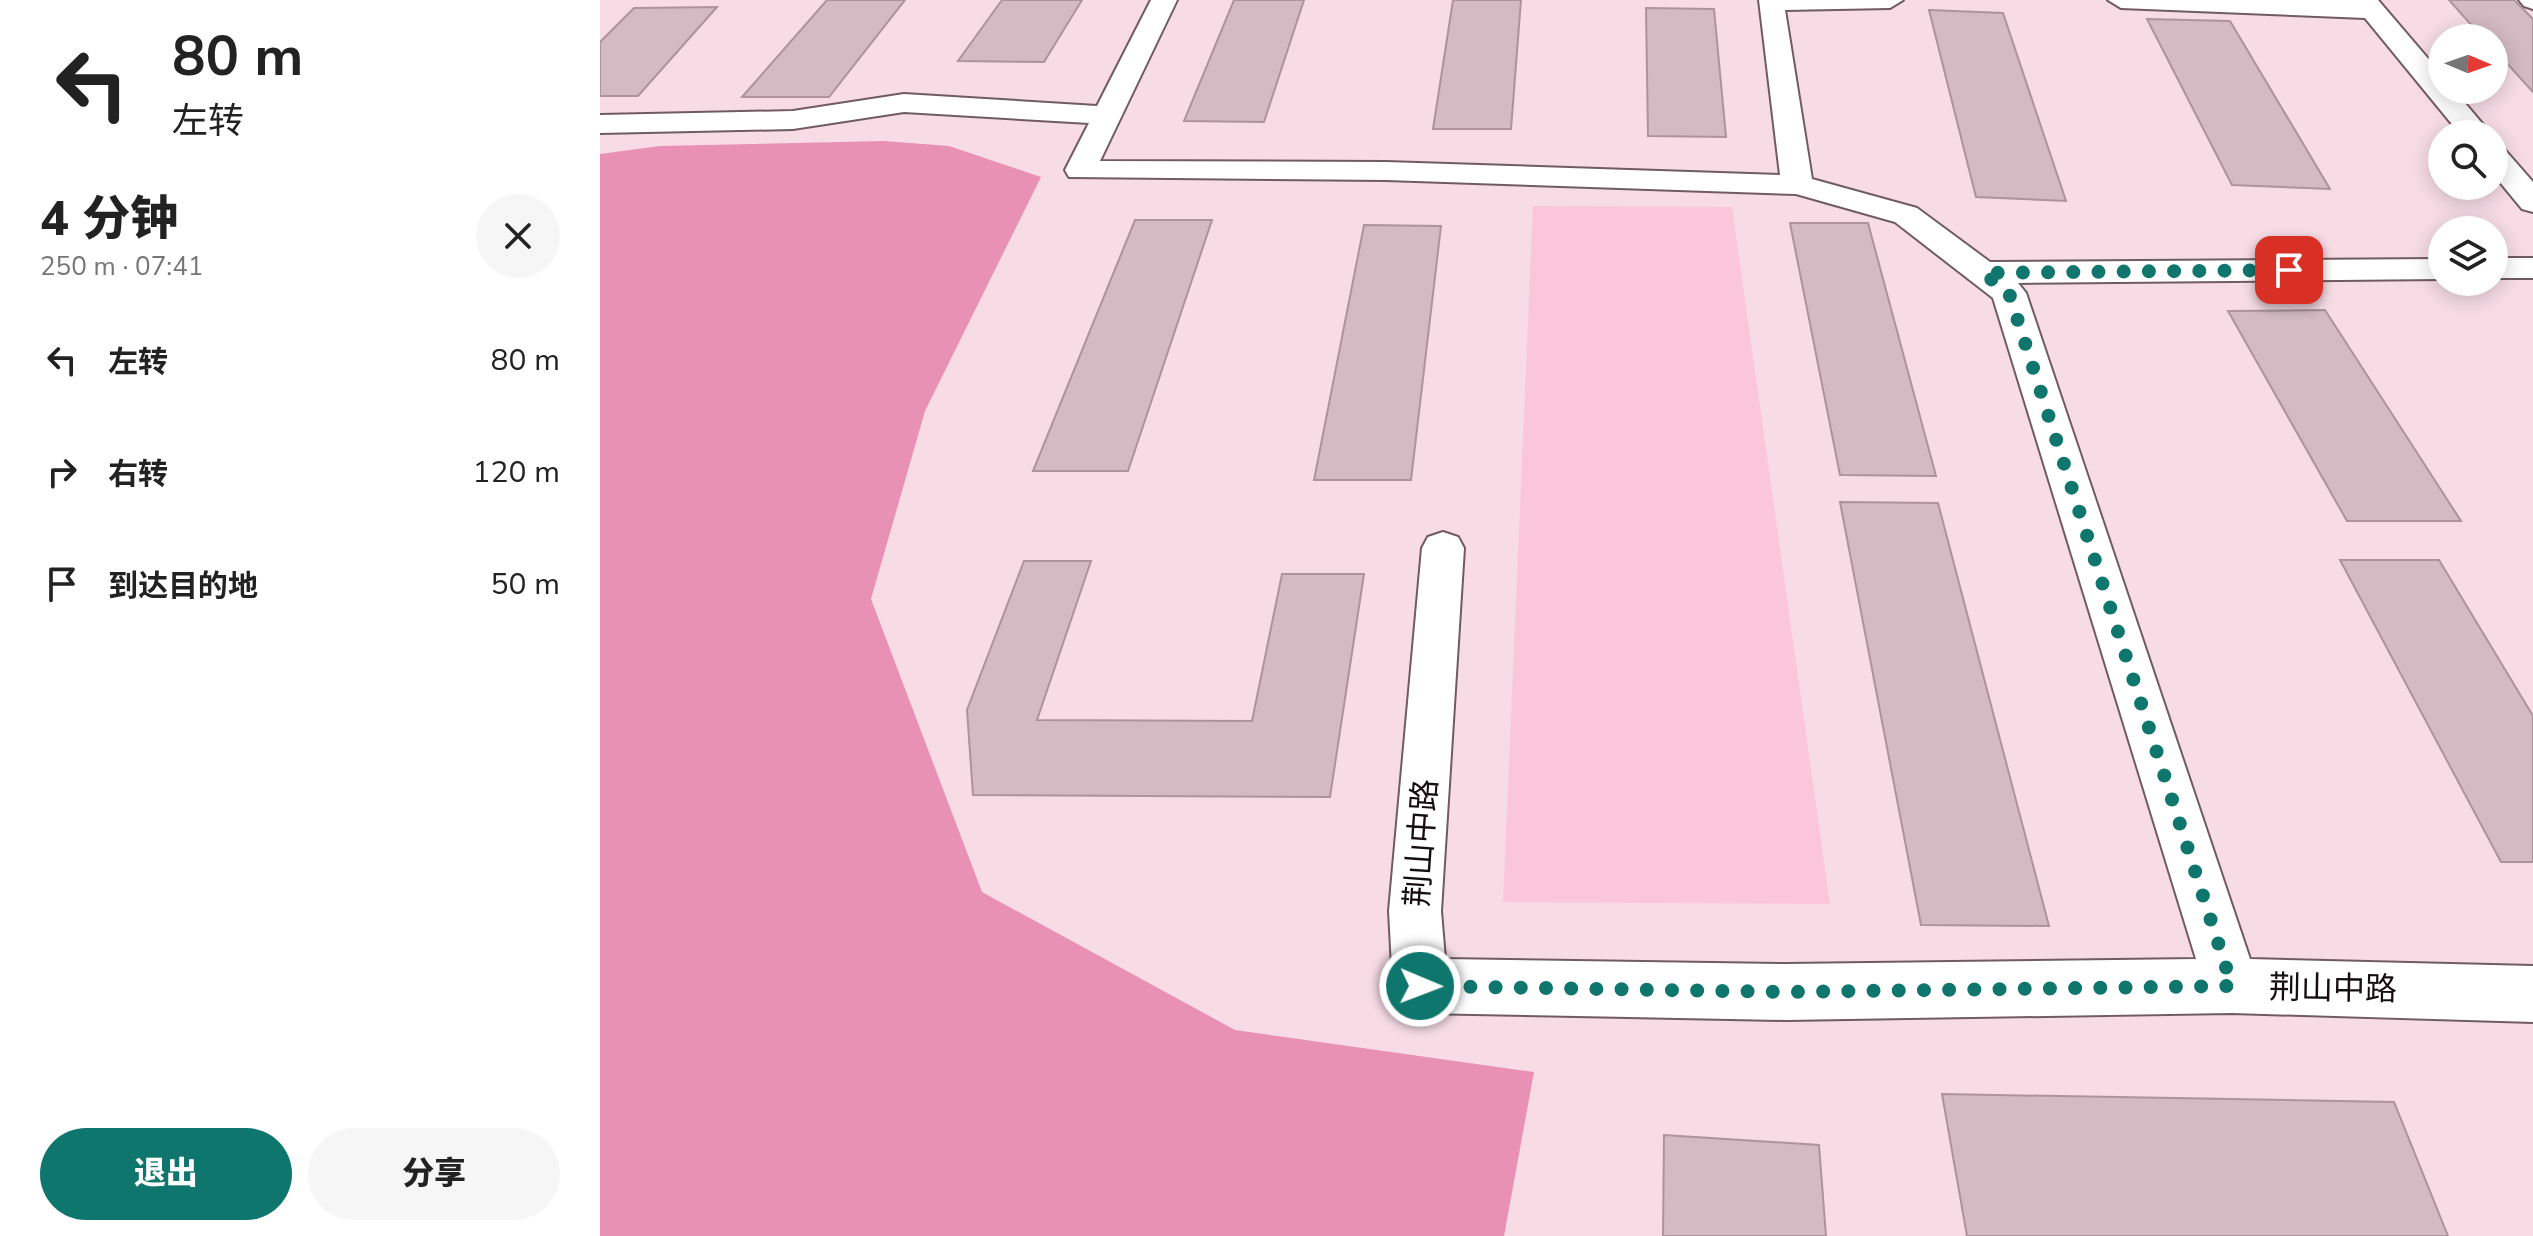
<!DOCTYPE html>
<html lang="zh">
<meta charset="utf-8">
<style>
:root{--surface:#fff;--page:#f6f6f6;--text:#222;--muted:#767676;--accent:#0f766e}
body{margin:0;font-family:"Nunito Sans","Noto Sans SC",sans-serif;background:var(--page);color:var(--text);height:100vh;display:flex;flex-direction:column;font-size:30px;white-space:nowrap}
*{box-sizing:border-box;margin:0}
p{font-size:26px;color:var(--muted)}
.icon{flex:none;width:44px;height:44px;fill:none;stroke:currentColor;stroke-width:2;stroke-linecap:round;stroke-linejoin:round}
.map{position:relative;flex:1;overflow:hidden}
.side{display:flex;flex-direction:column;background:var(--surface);width:600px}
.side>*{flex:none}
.hud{background:#fff;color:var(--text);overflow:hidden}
.needle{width:52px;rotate:92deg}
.fabs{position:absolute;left:1828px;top:24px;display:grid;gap:16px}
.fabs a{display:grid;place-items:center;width:80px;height:80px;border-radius:50%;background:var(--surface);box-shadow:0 4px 20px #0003;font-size:40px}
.pin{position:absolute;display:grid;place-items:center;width:68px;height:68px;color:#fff;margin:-34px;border-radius:16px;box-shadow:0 4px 12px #0006}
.me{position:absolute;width:88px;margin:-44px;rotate:91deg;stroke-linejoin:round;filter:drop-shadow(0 0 6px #0008)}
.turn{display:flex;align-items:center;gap:28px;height:168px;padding:0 40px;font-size:36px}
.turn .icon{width:104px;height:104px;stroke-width:2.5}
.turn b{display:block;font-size:56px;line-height:68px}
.round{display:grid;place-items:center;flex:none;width:84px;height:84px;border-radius:42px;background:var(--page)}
.summary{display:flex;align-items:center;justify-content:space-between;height:136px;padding:0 40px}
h1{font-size:48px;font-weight:800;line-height:60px}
.action{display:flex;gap:16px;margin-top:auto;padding:16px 40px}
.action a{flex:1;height:92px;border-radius:48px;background:var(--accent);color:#fff;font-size:32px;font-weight:800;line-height:92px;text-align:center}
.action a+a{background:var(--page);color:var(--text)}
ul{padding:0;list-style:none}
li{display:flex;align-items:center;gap:24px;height:112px;padding:0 40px}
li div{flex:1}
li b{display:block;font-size:30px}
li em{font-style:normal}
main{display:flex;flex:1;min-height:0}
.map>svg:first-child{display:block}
</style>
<main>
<section class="side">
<div class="hud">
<div class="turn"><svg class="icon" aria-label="left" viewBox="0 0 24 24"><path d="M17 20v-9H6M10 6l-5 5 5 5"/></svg><div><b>80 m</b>左转</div></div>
</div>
<div class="summary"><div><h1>4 分钟</h1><p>250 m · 07:41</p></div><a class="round"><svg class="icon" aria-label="close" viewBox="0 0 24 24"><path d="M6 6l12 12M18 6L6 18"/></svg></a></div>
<ul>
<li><svg class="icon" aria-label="left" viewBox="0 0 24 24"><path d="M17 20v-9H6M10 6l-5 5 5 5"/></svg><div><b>左转</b></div><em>80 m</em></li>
<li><svg class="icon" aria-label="right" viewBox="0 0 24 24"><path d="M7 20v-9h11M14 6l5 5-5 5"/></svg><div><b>右转</b></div><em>120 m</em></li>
<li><svg class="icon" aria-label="arrive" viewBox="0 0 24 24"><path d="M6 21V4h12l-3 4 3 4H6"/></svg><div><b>到达目的地</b></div><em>50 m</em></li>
</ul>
<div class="action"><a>退出</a><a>分享</a></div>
</section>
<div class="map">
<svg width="1933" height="1236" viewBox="0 0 1933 1236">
<rect width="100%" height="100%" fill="#f7dce6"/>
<path fill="#fbc5da" d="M933,206L1132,207L1230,904L903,902Z"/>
<path fill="#e891b5" d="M284,141L349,146L441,177L325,411L271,599L382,892L635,1030L934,1072L904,1236H0V154L60,146Z"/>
<path fill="#d4bac3" stroke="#ac939c" stroke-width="2" d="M227,0H305L229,97H142Z
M402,0H482L444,62L358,61Z
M634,0H704L664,122L584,121Z
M853,0H921L911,129H833Z
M1849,0H1914L1933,19V92L1894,49V38H1883Z
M117,7L38,96H0V42L34,8Z
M1046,8L1114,9L1126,137L1048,136Z
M1329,10L1403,13L1466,201L1376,197Z
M1547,19L1630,21L1730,189L1632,185Z
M535,220H612L528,471H433Z
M1190,223H1268L1336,476L1240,475Z
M764,225L841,226L811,480H714Z
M1725,310L1861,521H1747L1628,311Z
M1240,502L1338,503L1449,926L1321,925Z
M1740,560H1839L1933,716V862H1901Z
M424,561H491L437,720L652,721L682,574H764L730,797L373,795L367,710Z
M1342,1094L1794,1102L1848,1236H1367Z
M1064,1135L1219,1145L1226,1236H1063Z"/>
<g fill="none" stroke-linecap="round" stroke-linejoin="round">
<defs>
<path id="minor" d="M551,0H577L500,161L786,162L1180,175L1159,0H1303L1290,8L1185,10L1212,179L1317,208L1390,262L1842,259V279L1418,283L1426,293L1650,959L1933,966V1022L1632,1013L1186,1020L820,1013L801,1005L793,986L789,911L822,548L828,537L843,532L858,537L864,548L841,911L845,959L1186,964L1596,959L1393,298L1295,222L1196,194L786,180L469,177L465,170L489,123L304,112L193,129L0,133V115L193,111L304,94L497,106Z
M1508,0H1778L1842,75V90H1854L1891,134H1860L1765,18L1521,8Z
M1919,0H1933V9L1924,6Z
M1894,147L1905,150L1933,182V212L1922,209L1894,175Z
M1894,258H1933V278H1894Z"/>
</defs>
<use href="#minor" stroke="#715b63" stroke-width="4"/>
<use href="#minor" fill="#fff" fill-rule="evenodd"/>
</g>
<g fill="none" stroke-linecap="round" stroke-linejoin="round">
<path stroke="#0f766e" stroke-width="14" stroke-dasharray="0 25.2" d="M820,986L1186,992L1632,986L1409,293L1383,273L1689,270"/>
</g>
<g text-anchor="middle" stroke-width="6" stroke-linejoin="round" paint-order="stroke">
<g font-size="32" fill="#160d11" stroke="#fff">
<text transform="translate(821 843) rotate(-86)" y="11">荆山中路</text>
<text transform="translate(1733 988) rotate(1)" y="11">荆山中路</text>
</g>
</g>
</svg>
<div class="fabs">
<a><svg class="needle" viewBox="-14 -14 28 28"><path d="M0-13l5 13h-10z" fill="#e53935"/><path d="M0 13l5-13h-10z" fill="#767676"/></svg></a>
<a><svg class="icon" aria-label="search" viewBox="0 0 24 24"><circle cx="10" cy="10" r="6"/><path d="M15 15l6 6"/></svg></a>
<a><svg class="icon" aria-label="layers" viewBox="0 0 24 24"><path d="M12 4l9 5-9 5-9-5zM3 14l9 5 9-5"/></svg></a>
</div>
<div class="pin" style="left:1689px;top:270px;background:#d93025"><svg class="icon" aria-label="arrive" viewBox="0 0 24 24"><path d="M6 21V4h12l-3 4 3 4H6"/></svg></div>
<svg class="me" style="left:820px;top:986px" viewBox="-20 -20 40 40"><circle r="17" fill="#0f766e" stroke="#fff" stroke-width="3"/><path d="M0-11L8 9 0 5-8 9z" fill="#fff"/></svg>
</div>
</main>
